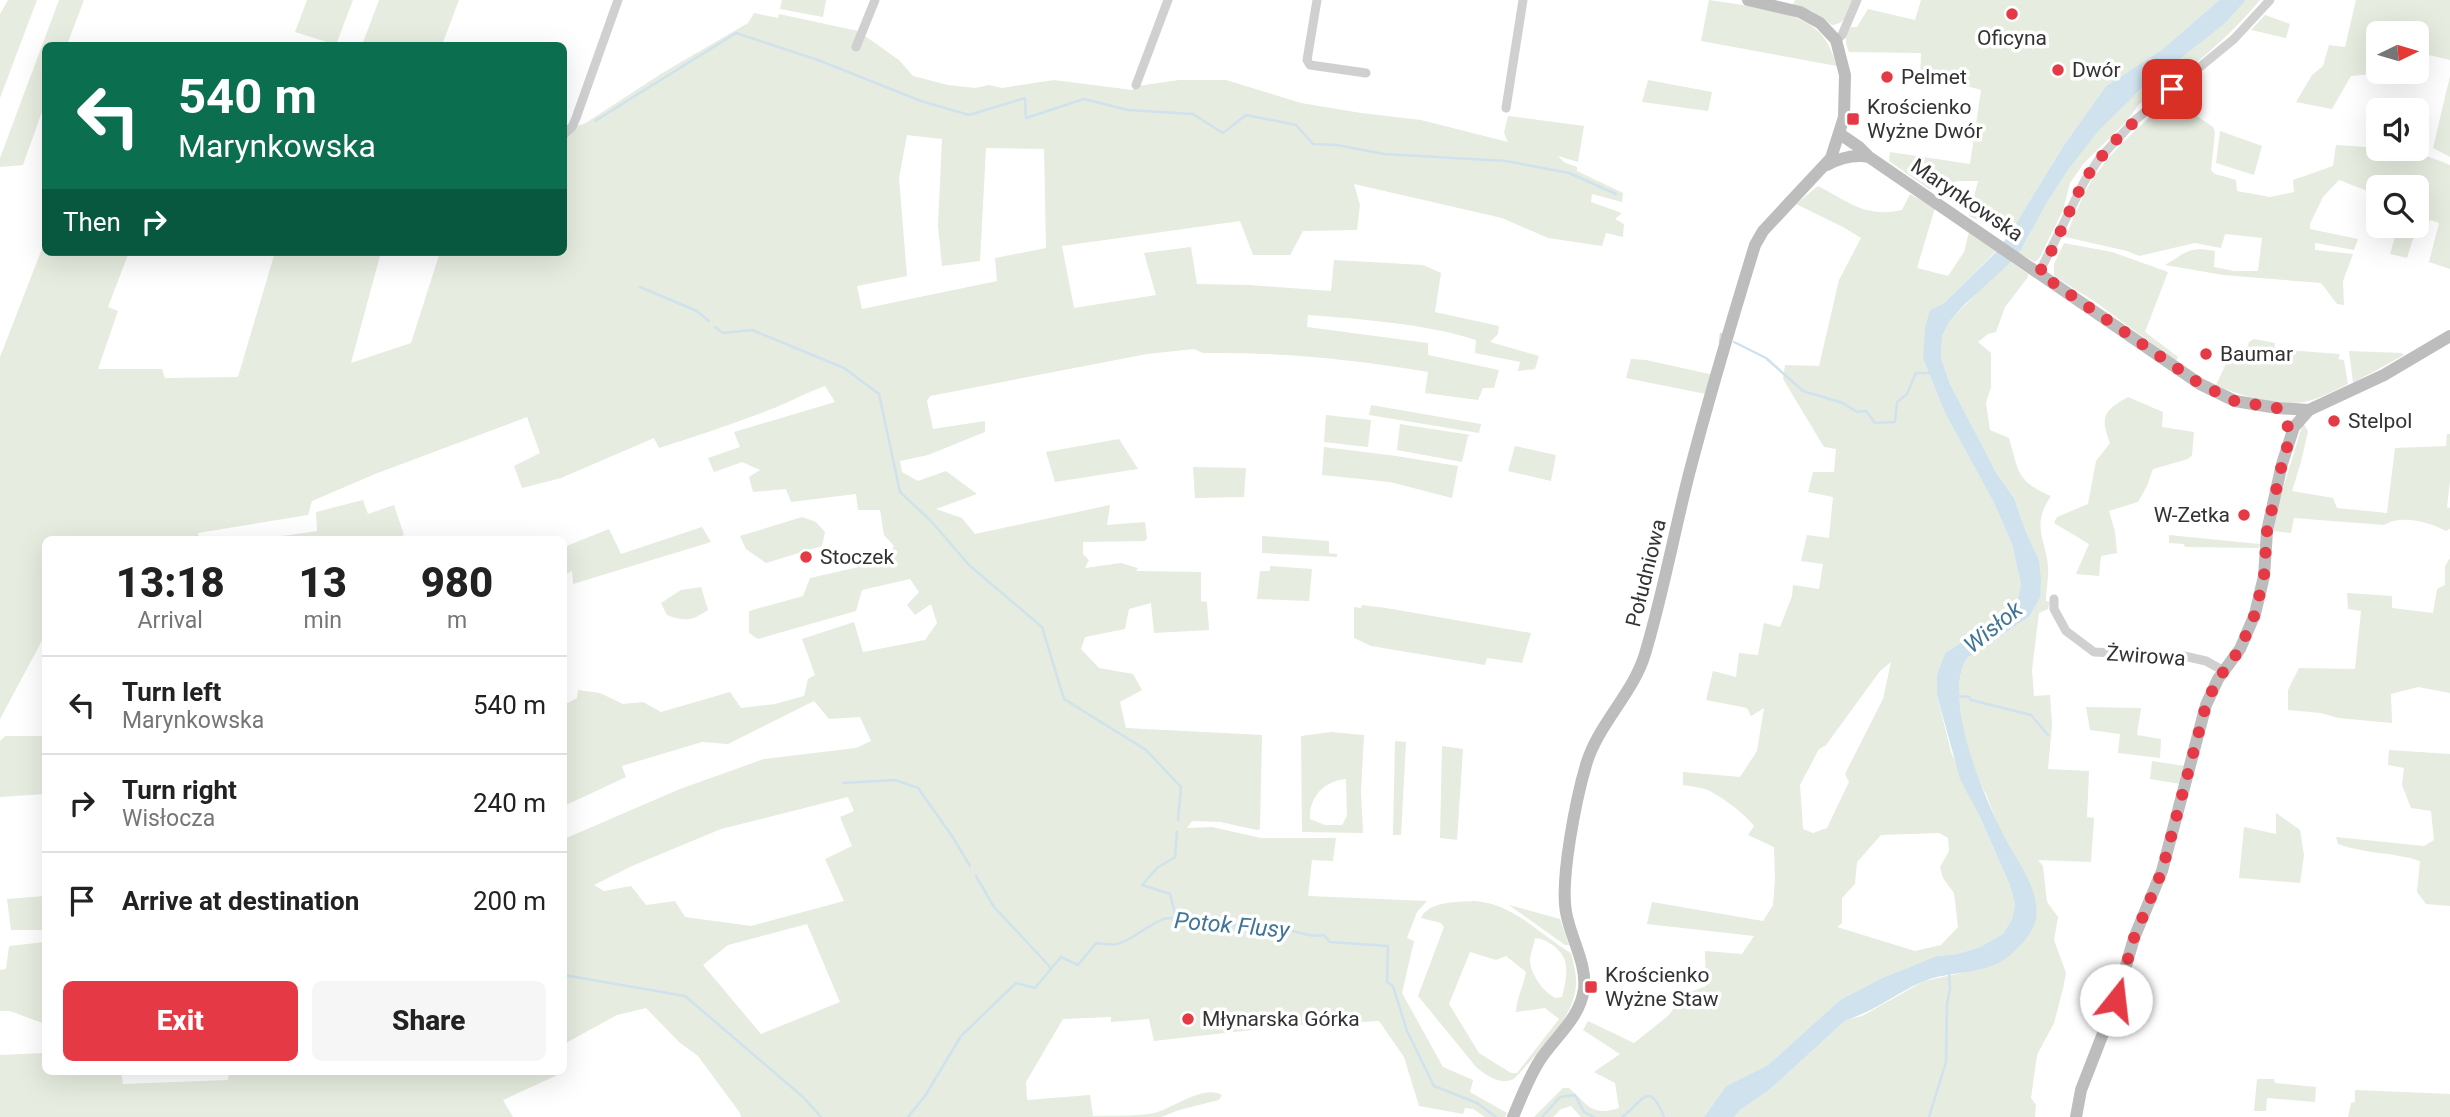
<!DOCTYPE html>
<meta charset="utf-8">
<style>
:root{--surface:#fff;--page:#f6f6f6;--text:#222;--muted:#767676;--line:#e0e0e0;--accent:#e63946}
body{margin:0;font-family:Roboto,sans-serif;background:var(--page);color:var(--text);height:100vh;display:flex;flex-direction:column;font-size:26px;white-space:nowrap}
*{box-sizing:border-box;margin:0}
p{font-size:23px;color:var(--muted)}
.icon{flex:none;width:38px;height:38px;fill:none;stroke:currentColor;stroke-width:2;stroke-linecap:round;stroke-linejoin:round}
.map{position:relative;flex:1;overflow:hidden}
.drawer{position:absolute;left:42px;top:536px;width:525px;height:539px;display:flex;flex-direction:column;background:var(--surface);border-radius:10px;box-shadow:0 7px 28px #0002}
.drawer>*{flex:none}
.banner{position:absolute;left:42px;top:42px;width:525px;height:214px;border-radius:10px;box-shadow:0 7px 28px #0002;background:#0b6e4f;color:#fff;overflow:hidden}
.needle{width:46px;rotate:85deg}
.tools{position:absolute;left:2366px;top:21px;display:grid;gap:14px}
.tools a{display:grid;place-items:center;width:63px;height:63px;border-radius:10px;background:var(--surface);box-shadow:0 7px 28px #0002;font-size:35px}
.pin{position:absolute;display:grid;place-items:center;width:60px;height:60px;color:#fff;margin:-30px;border-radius:14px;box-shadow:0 4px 10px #0006}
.me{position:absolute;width:77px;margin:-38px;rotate:16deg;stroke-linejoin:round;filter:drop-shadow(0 0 5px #0008)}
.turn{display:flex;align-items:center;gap:24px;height:147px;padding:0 21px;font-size:32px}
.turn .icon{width:91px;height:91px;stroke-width:2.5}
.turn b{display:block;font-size:49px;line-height:60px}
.then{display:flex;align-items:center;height:66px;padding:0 21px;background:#0003;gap:14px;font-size:26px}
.eta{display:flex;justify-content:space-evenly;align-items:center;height:119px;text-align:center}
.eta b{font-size:42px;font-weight:800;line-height:49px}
.button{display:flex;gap:14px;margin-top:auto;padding:14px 21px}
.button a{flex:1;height:80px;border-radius:10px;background:var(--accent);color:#fff;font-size:28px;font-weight:800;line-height:80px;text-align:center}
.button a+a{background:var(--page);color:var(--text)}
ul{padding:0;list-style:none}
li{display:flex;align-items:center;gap:21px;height:98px;padding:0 21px;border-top:2px solid var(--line)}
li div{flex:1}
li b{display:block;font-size:26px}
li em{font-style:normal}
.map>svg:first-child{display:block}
</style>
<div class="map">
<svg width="2450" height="1117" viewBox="0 0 2450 1117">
<rect width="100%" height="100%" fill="#fff"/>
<path fill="#e6ecdf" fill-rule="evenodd" d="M8,0H37L0,98V14Z
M59,0H84L67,45L46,46L45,103L23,165L0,167V158Z
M307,0H353L336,45L295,32Z
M379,0H459L442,45H362Z
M782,0H826L823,17L780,9Z
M1709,0C1744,6 1791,7 1819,32C1828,41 1833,55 1837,66L1701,41Z
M1795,0H1854C1849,11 1846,24 1832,25L1812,11L1793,5Z
M1921,0H2219L2163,49L2106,86L2064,145L2009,235L1969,216L1978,181H1958L1929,189L1889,161L1890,152L1970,164L1981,90L1960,84L1920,80L1921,53L1849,52C1845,42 1844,37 1851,27H1857L1868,9L1915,20Z
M2246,0H2260C2228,39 2189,69 2149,101L2140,103L2126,122L2084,163L2070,183L2063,210L2040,257L2035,262L2019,253C2030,236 2037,218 2047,201C2062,176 2079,153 2098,131C2142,81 2201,48 2246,0Z
M2356,0H2450V60L2420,53L2417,55V33H2378V72H2390L2351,76L2332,109L2296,102L2312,75L2323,66L2329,45L2345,47Z
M754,13L778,18L779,14L858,31L899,60L913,76L948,85L975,88L989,85L1002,88L1054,80L1132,90L1138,86L1179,80H1226L1301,103L1361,113L1421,120L1508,142L1504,133L1508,116L1584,126L1578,162L1558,156L1565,163L1577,167V171L1623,193L1622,202L1592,194L1591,202L1622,213L1615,219L1624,224L1623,237L1606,233L1602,246L1548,238L1502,218L1354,184L1360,205L1357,230L1303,231L1290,255H1253L1240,221L1062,246L1074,308L1156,295L1144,253L1191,247L1197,284L1249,285L1331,291L1334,260L1423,265L1441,273L1435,312L1499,326L1498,334L1490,342L1539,356L1535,369L1518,371L1520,362L1475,353L1476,340C1428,324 1359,319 1308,315L1307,327L1428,343V355L1499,370L1494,388H1483L1478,400L1425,393L1428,372C1353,359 1279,352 1203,353L1194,349L1147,354L930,396L927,401L933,429L985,421V432L928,455L900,461L902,472L918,481L946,471L977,494L936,509L962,518L975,534L1110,505L1107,525L1145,522L1147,538L1145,541L1083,542V554L1089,560L1085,568L1121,563L1138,568L1136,571L1201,572V601L1207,602L1209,630L1154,633L1151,603L1129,609L1125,629L1085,637L1081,649L1099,668L1133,674L1142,690L1120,702L1126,728L1262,735L1260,829L1257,830L1220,822L1192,821L1187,828L1212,827L1261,838H1336L1333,861L1312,860L1308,896L1427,901L1417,912L1407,938L1414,941L1402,993L1443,1067L1473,1080L1470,1092L1507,1113L1505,1117H1485L1473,1109L1465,1108L1463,1114L1419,1106L1404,1057L1379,1021L1287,1026L1154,1041L1149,1019L1111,1022V1017L1063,1019L1026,1082L1027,1100L1090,1095L1093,1116C1112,1115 1135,1117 1154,1113C1172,1109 1203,1084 1222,1095L1219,1100L1179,1110L1161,1117H741L740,1113L698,1056L679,1042L646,1008L617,1015L564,1044V839L680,789L764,759L856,748L871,741L860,717L829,719L814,701L728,744L702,742L622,766L626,777L564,806V705L577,698L578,690L600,693L623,704L643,702L661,712L730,692L741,708L775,704L804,696L808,679L815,675L802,639L854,622L863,652L925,640L937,623L931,604L915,615L907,605L919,592L910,579L862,590L856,611L758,639L749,633V611L803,596L810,578L885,561L894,546L884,535L880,510H858L856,494L791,502L786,489L753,492L749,477L760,470L742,462L714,472L708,458L740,447L734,432L835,402L825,386C805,393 788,403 769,410C733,424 696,436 659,448L654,438L561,478L522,488L514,466L540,453L527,417L375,474L312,501L308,515L198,533L199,539H46L45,635L0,719V357L45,241L46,252H129L108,307L118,311L98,369H162L165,378L238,377L275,252H381L351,363L411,343L440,252H564V138L568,137L575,126L584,124L664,72L748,23ZM907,135L942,139L938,226L942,266L980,261L986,148L1044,149L1046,248L995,258L997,281L862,309L857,286L907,276L899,178ZM848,797L854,811L840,817L852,846L825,859L844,901L751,926L685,917L675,901L646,905L631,886L604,891L594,885L632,866L721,829ZM807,924L840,1002L761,1034L703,965L728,945Z
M2265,15L2290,24L2286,38L2251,30Z
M2450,76V157L2433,148Z
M1648,80L1712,92L1708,111L1642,102Z
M2175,95L2194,114L2213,127L2215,132L2211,170L2215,174L2236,180L2237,191L2270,197L2294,192L2293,180L2333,166L2336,145C2376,148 2413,148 2450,165V269L2429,262L2439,223L2431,220L2426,224L2420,235L2414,236L2407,258L2390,254L2398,226H2417V187H2378V195L2339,180L2323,197L2310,224V229L2358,239L2354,250L2315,243V250L2353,254L2343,281L2344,305L2337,304L2321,283L2223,275L2165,265C2187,252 2189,246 2215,251L2214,267L2234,271H2258L2262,238L2225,234L2221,248L2195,243L2139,256L2127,251L2065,237C2073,221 2079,203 2088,187C2109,151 2144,122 2175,95Z
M2220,131L2262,146L2254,175L2216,163Z
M1818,186C1849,202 1865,218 1902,210L1910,194L1935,208L1917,268L1948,276L1964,252L1969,232L1996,251L1944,303L1930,310L1923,359L1945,413L1993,501L2012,544L2021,585L2017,601L2011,611L1945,653L1937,674V695L1951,752L2009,883L2015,904L2012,919L2003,934L1980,947L1958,954L1937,956L1882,978L1840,1000L1768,1065L1726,1086L1704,1117H1581L1571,1106L1561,1109L1553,1117H1534L1563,1088H1569C1588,1105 1592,1117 1619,1108L1615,1083L1594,1072L1620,1054L1583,1030L1588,1021L1634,1043L1668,1016L1685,994L1706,986L1705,951L1742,954L1754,936L1647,924L1652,902L1763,921L1773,905L1775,878L1774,847L1748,835L1754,826C1745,814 1719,794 1705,789C1698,787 1690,786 1683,785V772L1740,777L1757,751L1764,708L1751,716L1747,708L1706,700L1713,671L1736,677L1739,653L1758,655L1764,623L1780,627L1792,596L1793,585L1819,589L1823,564L1801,561L1807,535L1829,538L1833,497L1808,492L1813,472H1834L1836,449L1824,447L1783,379L1785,365L1819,366L1839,280L1861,238L1843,227L1796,204ZM1891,662L1883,699L1845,774L1849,782L1827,828L1813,833L1803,829L1800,785L1819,749L1826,745L1880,671ZM1939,833L1948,838L1949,851L1940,867L1943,878L1954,893L1958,927L1941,945L1915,951L1837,927L1842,923V898L1855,884L1857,862L1881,835Z
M2064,243L2112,252L2168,272L2145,332L2178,357L2176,361L2094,301L2054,276V264Z
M2011,262L2028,274V277L2005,307L1996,332L1988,334L1978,342L1991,353V387L1986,403L1990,430L2009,438C2019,472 2016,481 2051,496C2031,525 2045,537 2048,566C2049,577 2046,590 2046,601L2050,602L2048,609L2039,613L2032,670L2034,696L2050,695L2052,725L2048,769L2089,771L2087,817L2094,818L2091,862L2038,860L2043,866L2047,902L2058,917L2054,940L2066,973L2063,989L2054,1023L2037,1055L2031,1098L2036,1105L2035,1117H1734L1740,1110L1768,1091L1846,1020L1862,1016L1924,981L1985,968L2035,922L1986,794C1968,763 1947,690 1967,658L2029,617L2040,598L2039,560L2026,532L2014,498L1997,474L1950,384L1941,358L1942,336L1950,321L1985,284Z
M2254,339L2275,343L2274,349L2340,354L2338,359L2344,360L2348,384C2336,390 2324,396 2312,400C2287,409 2239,396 2216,385L2233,349L2246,352L2249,342Z
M2349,351L2402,353L2404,355L2353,383Z
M1631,359L1646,360L1714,375L1706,394L1626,378Z
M2128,397L2163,412L2162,427L2194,432L2192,455L2188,459L2153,469L2147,486L2138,502L2109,511L2115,532L2117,553L2101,556L2099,576L2076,574L2089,544L2054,523L2057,517L2088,504L2096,461L2110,443C2100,417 2103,411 2128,397Z
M1371,405L1481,424L1479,433L1369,415Z
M1326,415L1371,420L1368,447L1324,442Z
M2303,423L2308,431L2301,462L2292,491L2333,498L2337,508L2387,513L2395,448L2446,446L2447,434H2450V481L2447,507L2450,508V529L2446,531C2430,522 2401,514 2384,525L2294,518L2291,533L2274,531L2275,514Z
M1400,424L1471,435L1468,436L1462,462L1397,450Z
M1119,439L1138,469L1055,482L1046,452Z
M1515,446L1556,455L1551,481L1508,471Z
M1324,447L1396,456L1458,466L1452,498L1390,482L1322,475Z
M1193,467L1246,468L1244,497L1195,498Z
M363,500L368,514L394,505L404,535L392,539H262L317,531L316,512Z
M802,517L816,522L825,532L822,546L766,563L746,549L740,536Z
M702,527L711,542L573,584L572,571L564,575V547L609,529L621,554Z
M2169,535L2259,544H2261L2258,548L2185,547L2184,544L2169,543Z
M1262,536L1329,541V553L1337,554V557L1262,553Z
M2450,558V693L2418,687L2391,694L2392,723L2338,718L2321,713L2288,710V690L2299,668L2355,669L2361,611L2348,609L2347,593L2392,596V608L2433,613L2437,589L2445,585V566Z
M1270,566L1312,569L1309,601L1257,599L1260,571H1270Z
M701,587L708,610C691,621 686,622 667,615L661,603L681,590Z
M1362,605L1386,608L1531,633L1522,663L1487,658L1485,665L1371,646L1354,638V607L1361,608Z
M2086,707L2141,708L2137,735L2161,739L2160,758L2118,753L2120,734L2090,730Z
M1331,732L1364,735L1361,792L1363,833L1302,832L1301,736ZM1346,779L1347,816L1342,825H1325L1310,819C1309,797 1324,781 1346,779Z
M5,736H45V794L0,797V741Z
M1395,741L1406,742L1401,835H1393Z
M1442,746L1463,749L1457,840L1440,838Z
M2389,750L2450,754V906L2426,904L2417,892L2420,861C2393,852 2364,854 2338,844L2336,837L2424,846L2434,840L2431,811L2411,808L2402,785L2404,768L2388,765Z
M2152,761L2185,766L2180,784L2150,779Z
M2276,813L2300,830L2304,855L2300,883L2239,878L2244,827L2276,834Z
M45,896V930H11L7,899Z
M1475,901C1514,904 1539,934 1571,953C1573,962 1576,971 1576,980C1578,1016 1537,1053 1514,1079C1500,1085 1489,1077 1477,1068L1418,996L1444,927L1441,923L1421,918C1428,901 1459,902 1475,901ZM1535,938C1542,939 1545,940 1551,944C1572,958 1567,975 1562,997L1555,998C1543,991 1531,975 1530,961C1530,954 1534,945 1535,938ZM1470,952L1496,960L1506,956L1526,972C1523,987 1517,997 1516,1012L1545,1008L1559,1019L1517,1073H1511L1479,1053L1449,1004Z
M1509,905L1560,919L1569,945H1565Z
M45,942V1024L10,1011H0V970L6,969L9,946Z
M45,1053L46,1071H121L123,1084L228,1080L229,1071L564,1072L503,1100L513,1117H0V1055Z
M2257,1079H2274L2275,1083L2316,1087L2315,1102L2267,1098L2266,1111H2254Z
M2355,1090L2450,1094V1117H2348L2351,1103L2355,1102Z"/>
<path fill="#cfe2ee" d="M2219,0H2246L2224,24L2140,90L2099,130L2067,171L2047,202L2021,250L2011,262L1965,304L1950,321L1942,336L1941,358L1950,384L1997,474L2014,498L2026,532L2039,560L2041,580L2040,598L2029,617L1967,658C1942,698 1982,791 2001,830C2014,858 2040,886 2036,918C2034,932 2019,948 2008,957C1984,976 1949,970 1922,982C1896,993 1874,1012 1846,1020L1768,1091L1740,1110L1734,1117H1704L1726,1086L1768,1065L1840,1000L1882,978L1937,956L1958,954L1980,947L2003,934L2012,919L2015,904L2009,883L1979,815L1960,779L1937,695V674L1945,653L2011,611L2017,601L2021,585L2012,544L1993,501L1945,413L1923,359L1925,328L1930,310L1944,303L1995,253L2009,235L2064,145L2106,86L2163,49Z"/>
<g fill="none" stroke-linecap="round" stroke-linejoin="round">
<path stroke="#cfe2ee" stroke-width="2.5" d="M595,121L736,33L818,60L921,101L969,115L1025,98L1026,118L1084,99L1128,110L1193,114L1223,133L1246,115L1296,125L1313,144L1337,145L1384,154L1506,161L1569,173L1616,194
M640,287L697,311L709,321
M715,327L723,333L752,330L844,368L879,394L900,492L931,521L969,565L1042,627L1064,699L1146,750L1181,787L1178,820
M1720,342L1721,334
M1734,342L1766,358L1803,391L1843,403L1857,412L1866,411L1875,423L1895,422L1897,402L1907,394L1916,373H1929
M1956,696L1969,697L1971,700L2031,715L2048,735
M843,783L895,780L918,788L952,836L970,866
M976,876L994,907L1051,968
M1176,918L1170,894L1142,885L1157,868L1175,857L1177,832
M43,957L46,956
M564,975L685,996L803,1097L821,1117
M908,1117L925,1096L961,1036L1016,983L1035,988L1061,957L1078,965L1096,943C1102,943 1111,946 1117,944C1134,940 1155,918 1170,918C1190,917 1209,922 1229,925C1243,926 1258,924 1272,926C1290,928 1306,938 1324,935L1330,942L1388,946L1387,982L1393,986L1407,1031L1434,1086L1477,1103L1496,1117
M1542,1117L1560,1097L1575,1095L1584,1112L1594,1117
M1622,1117C1640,1106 1648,1076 1664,1117
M1929,1117L1946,1062L1947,1004L1950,989L1949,973"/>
<path stroke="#d0d0d0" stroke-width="9" d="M1317,0L1307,60L1310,65L1366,73
M1836,40L1842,35L1857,0
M856,47L875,0
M1136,85L1168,0
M1506,108L1523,0
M564,134L572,127L576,118L618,0
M2039,273L2084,182L2099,159L2134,121L2234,39L2270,0
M2054,599V609L2066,631L2094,652L2184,656L2206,661L2224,671"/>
<path stroke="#bdbdbd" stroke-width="12" d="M1840,134L1859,147L1869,157L2200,384L2235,401L2277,408L2309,410L2384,375L2450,336
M1827,165C1840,158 1853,154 1869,157
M1513,1117C1521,1098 1529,1077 1540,1060C1556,1036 1580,1018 1584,989C1587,963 1570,937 1566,912C1560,879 1576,799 1586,765C1598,724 1633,694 1645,654C1663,594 1674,533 1689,474C1709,397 1732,320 1755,245L1763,231L1831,158L1844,117L1845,75L1836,40L1820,23L1800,12L1748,0
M2076,1117L2081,1090L2116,1000L2134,938L2162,871L2206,705L2218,679L2240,649L2255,614L2264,576L2267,531L2282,464L2294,427L2309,410"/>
</g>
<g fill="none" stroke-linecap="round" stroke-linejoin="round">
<path stroke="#e63946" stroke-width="12" stroke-dasharray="0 21.6" d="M2116,1000L2134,938L2162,871L2206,705L2216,682L2240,649L2255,614L2264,576L2267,531L2282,464L2290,437L2287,423L2277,408L2235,401L2200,384L2039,273C2058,243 2068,210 2085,180C2107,144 2140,116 2172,89"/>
</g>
<g fill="#e63946" stroke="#fff" stroke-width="2.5">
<circle cx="2012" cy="14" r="7"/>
<circle cx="2058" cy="70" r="7"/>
<circle cx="1887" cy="77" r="7"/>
<rect x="1846" y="112" width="14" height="14" rx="3.5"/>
<circle cx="2206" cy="354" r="7"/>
<circle cx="2334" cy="421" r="7"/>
<circle cx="2244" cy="515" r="7"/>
<circle cx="806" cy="557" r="7"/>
<rect x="1584" y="980" width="14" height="14" rx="3.5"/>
<circle cx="1188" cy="1019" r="7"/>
</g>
<g text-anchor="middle" stroke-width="7" stroke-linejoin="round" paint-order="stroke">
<g font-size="21" fill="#333" stroke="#fff" text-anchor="start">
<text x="2012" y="45" text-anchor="middle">Oficyna</text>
<text x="2072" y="77">Dwór</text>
<text x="1901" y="84">Pelmet</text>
<text x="1867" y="114">Krościenko<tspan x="1867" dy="24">Wyżne Dwór</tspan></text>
<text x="2220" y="361">Baumar</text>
<text x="2348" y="428">Stelpol</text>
<text x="2230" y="522" text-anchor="end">W-Zetka</text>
<text x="820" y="564">Stoczek</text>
<text x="1605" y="982">Krościenko<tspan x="1605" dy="24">Wyżne Staw</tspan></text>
<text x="1202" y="1026">Młynarska Górka</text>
</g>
<g font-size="21" fill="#333" stroke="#fff">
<text transform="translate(1967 200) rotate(34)" y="7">Marynkowska</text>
<text transform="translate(1646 573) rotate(-76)" y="7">Południowa</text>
<text transform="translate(2146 656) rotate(4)" y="7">Żwirowa</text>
</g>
<g font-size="23" font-style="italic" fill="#3f7597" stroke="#fff">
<text transform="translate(1993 627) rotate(-39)" y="8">Wisłok</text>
<text transform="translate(1232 925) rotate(5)" y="8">Potok Flusy</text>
</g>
</g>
</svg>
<div class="tools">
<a><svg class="needle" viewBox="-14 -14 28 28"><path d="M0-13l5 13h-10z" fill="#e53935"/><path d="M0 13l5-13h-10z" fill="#767676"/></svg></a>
<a><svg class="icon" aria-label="sound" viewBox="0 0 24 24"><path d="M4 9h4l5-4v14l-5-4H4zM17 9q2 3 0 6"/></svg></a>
<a><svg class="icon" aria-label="search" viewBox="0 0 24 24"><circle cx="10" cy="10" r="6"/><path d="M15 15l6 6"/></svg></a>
</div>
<div class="pin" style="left:2172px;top:89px;background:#d93025"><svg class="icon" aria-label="arrive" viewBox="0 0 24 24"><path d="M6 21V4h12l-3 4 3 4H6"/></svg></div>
<svg class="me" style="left:2116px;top:1000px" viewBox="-20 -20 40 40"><circle r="19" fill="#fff"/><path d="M0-13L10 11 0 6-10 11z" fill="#e63946"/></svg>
<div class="banner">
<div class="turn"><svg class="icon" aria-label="left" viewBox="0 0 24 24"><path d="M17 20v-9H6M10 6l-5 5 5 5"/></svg><div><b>540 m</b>Marynkowska</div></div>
<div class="then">Then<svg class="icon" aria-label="right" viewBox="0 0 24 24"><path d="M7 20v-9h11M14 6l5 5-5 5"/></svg></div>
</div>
<section class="drawer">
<div class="eta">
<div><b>13:18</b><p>Arrival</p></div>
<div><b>13</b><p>min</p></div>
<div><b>980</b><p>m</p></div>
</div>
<ul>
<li><svg class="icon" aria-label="left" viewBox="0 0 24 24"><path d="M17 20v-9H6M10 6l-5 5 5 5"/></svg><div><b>Turn left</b><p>Marynkowska</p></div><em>540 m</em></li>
<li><svg class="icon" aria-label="right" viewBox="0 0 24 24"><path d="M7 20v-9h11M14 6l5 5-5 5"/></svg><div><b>Turn right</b><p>Wisłocza</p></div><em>240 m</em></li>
<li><svg class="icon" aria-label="arrive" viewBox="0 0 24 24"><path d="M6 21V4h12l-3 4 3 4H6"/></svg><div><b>Arrive at destination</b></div><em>200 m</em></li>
</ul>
<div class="button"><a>Exit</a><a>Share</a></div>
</section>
</div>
